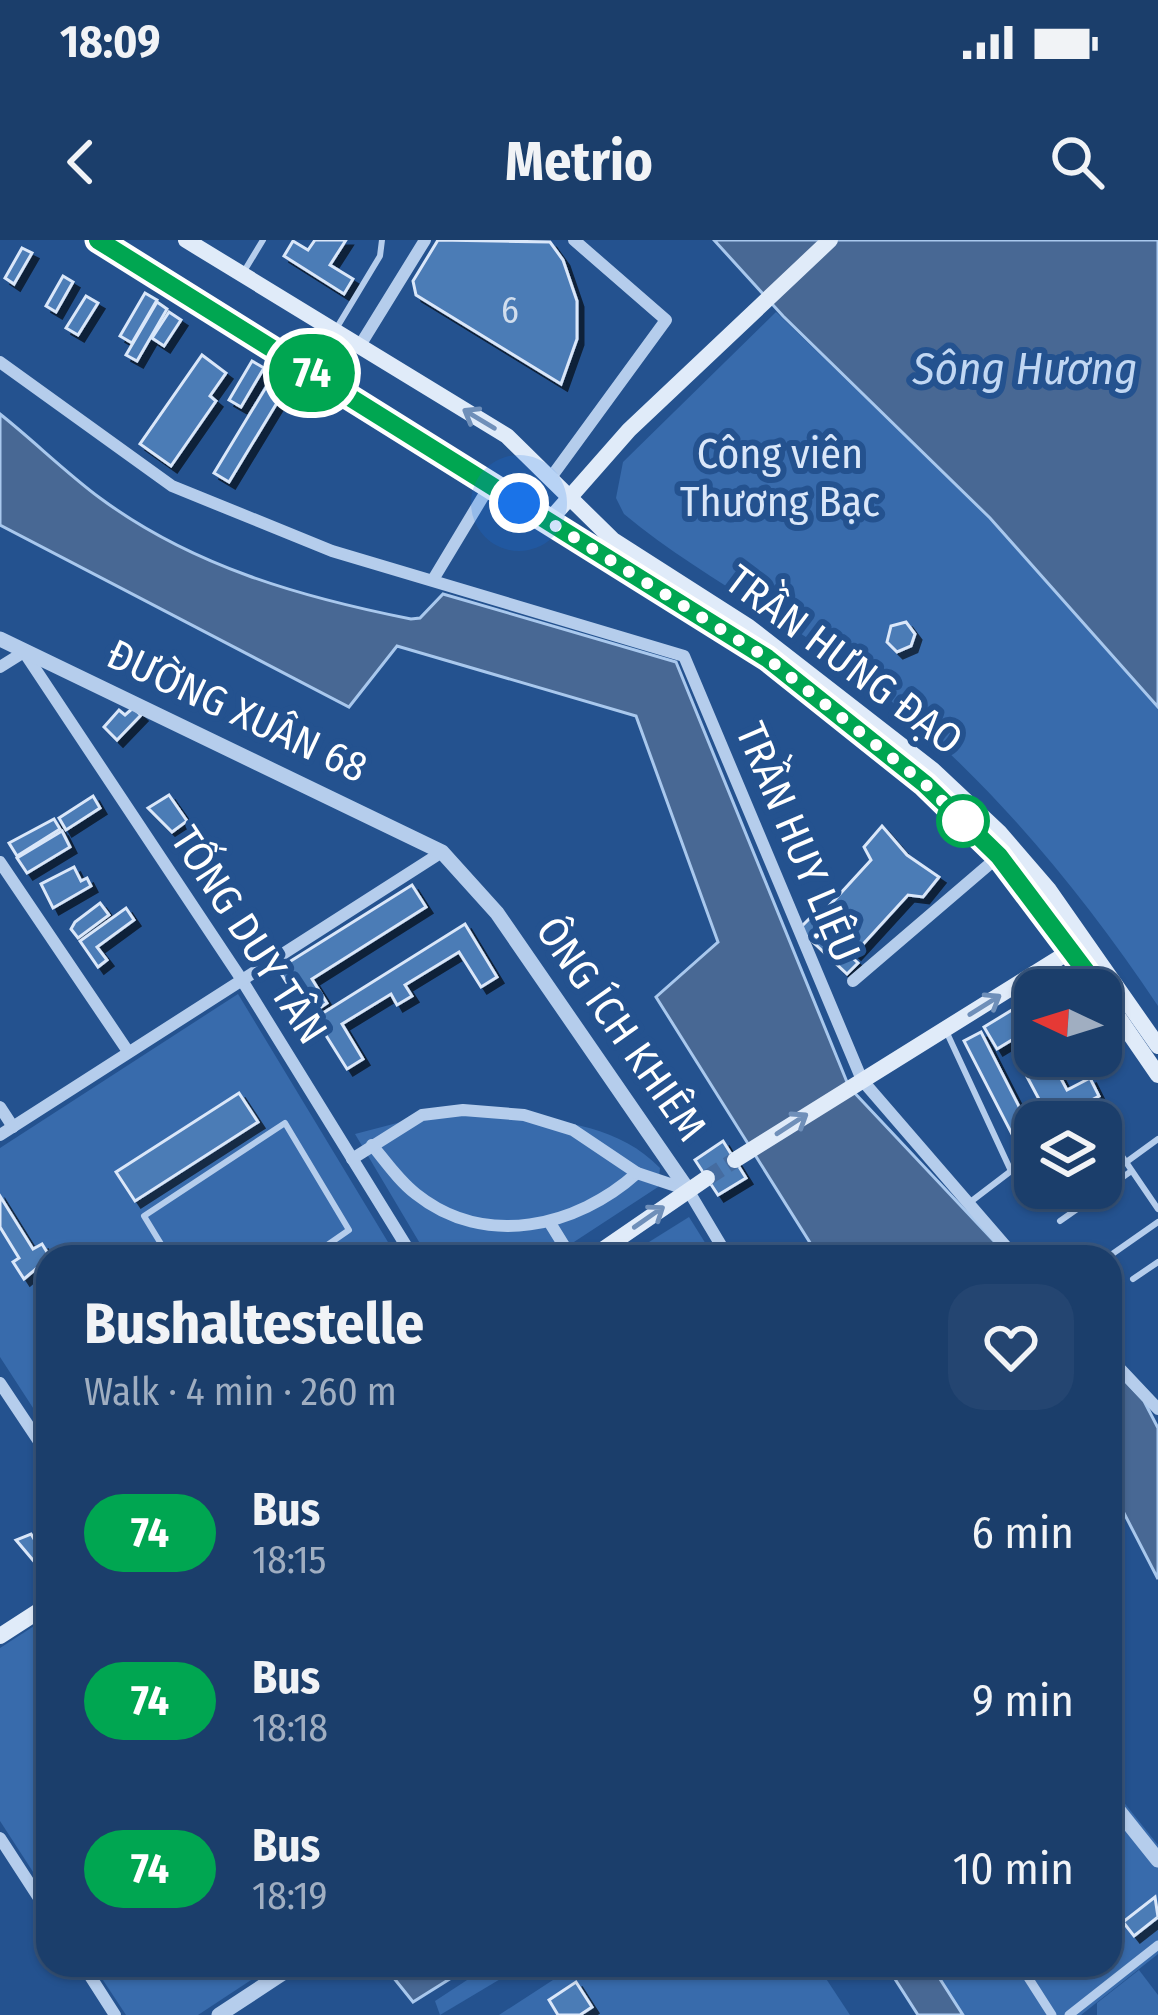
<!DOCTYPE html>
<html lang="en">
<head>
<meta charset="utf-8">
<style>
  :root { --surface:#1b3e6b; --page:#244571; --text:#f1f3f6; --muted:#a0aec1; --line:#39577e }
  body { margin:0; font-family:"Fira Sans Condensed",sans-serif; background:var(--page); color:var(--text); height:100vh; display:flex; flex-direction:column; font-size:45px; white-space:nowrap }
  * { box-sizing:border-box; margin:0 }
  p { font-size:39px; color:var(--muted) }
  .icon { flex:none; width:66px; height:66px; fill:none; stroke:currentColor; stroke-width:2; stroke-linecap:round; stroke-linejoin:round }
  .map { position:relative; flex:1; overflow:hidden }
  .side { position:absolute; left:36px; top:1005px; width:1086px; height:732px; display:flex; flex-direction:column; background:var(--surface); border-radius:36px; box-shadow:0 3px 9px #0004,0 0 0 3px var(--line) }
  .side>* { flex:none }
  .badge { padding:0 24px; border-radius:39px; font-size:42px; line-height:78px }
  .needle { width:78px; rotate:274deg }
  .buttons { position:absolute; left:1014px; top:729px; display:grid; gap:24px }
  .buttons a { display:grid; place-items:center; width:108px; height:108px; border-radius:24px; background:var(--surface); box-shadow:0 3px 9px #0004,0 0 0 3px var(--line); font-size:60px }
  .you { position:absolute; width:60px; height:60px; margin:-30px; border:9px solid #fff; border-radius:50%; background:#1a73e8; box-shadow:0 0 0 18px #1a73e833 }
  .map>.badge { position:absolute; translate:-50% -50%; box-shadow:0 0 0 6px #fff }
  .round { display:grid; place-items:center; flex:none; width:126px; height:126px; border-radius:36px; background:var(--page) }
  .head { display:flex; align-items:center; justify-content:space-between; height:204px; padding:0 48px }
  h1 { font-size:57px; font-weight:700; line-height:90px }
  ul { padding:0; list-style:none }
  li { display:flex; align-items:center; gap:36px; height:168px; padding:0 48px }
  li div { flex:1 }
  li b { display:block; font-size:45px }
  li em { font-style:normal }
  li .badge { min-width:132px; font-weight:700; text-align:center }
  .status { display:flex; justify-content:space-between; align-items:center; height:84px; padding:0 60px; background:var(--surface); direction:ltr }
  .status svg { height:33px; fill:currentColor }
  header { display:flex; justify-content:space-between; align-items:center; height:156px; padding:0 48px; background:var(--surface); font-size:54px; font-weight:700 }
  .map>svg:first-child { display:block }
  .green { fill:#386bac }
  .water { fill:#486894; stroke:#a9c8ed; stroke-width:3 }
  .building { fill:#4c7bb6; stroke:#dae7f9; stroke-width:3; filter:url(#shadow) }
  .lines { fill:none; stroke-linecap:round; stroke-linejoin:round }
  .secondary-tunnel { stroke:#456ca0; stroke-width:16; stroke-dasharray:16 8; stroke-linecap:butt }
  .service { stroke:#b5cdec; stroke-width:6 }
  .pedestrian { stroke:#b5cdec; stroke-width:9 }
  .minor { stroke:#b5cdec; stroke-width:12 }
  .tertiary { stroke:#b5cdec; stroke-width:15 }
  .secondary { stroke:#e0ebf9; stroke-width:16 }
  .oneway { stroke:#6f8fb9 }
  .line-casing { stroke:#fff; stroke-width:27 }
  .line { stroke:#00a651; stroke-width:18 }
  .walk { stroke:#fff; stroke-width:12; stroke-dasharray:0 21.6 }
  .stop-dot { fill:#fff; stroke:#00a651; stroke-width:6 }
  .labels { text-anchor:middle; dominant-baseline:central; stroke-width:12; stroke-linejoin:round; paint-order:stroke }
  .number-label { font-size:36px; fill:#d2deed }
  .park-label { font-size:42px; fill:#dae7f9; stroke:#24528f }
  .street-label { font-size:42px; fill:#fff; stroke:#24528f }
  .water-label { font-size:45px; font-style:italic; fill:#c1d7f3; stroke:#24528f }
</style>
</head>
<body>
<div class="status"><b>18:09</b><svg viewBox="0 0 49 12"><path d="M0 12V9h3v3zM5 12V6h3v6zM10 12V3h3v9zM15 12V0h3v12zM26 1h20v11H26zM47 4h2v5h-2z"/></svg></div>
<header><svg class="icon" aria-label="back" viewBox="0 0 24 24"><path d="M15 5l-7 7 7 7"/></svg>Metrio<svg class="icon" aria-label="search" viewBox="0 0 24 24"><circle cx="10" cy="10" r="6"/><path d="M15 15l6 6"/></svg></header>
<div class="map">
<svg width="1158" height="1775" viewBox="0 0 1158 1775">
  <defs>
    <filter id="shadow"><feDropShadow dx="6" dy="6" stdDeviation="0" flood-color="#0009"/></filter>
  </defs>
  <rect width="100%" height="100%" fill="#24528f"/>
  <g class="green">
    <path d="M776 72 989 278 1158 467V766C1077 645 987 538 873 446 795 382 701 338 624 274L616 258 623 222Z"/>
    <path d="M238 754 397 1017H48V1191L0 1117V908Z"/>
    <path d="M447 870C520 880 606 872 660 928L658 947 551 1017H428L355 894Z"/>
    <path d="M689 977 714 1017H625Z"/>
    <path d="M48 1377V1655L0 1581V1408Z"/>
    <path d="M1110 1545 1158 1605V1714L1081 1775H963L931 1725H1110Z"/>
    <path d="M93 1725H274L198 1775H126Z"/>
    <path d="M490 1725H524L440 1775 435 1761Z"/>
    <path d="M576 1725H817L850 1775H499Z"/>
    <path d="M1139 1730 1158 1755V1775H1097V1763Z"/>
  </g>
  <g class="water">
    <path d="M714 0H1158V467L990 278 783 76Z"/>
    <path d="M0 174C34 201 65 232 100 258 192 326 300 357 411 379L420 378 443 354 676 422 849 847 1009 1017H819L656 757 718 702 636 476 397 406 349 467 0 285Z"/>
    <path d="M1110 1125 1144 1161 1158 1188V1339L1110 1246Z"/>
    <path d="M404 1725H472L413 1762 393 1737Z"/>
    <path d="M886 1725H931L963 1775H918Z"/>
  </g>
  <g class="building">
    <path d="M315 0H346L330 25 353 39 344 54 284 16 293 1 308 10Z"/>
    <path d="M438 0 550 2 563 20 577 61V99L561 144 416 55 413 41Z"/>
    <path d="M22 8 32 13 14 44 5 38Z"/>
    <path d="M63 36 73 42 56 72 46 66Z"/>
    <path d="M145 53 157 60 132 103 120 96Z"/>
    <path d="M86 56 98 63 78 95 66 88Z"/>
    <path d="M157 62 167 69 137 121 126 115Z"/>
    <path d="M169 72 181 80 164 106 152 98Z"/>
    <path d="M202 115 226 133 210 156 216 161 171 226 140 204Z"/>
    <path d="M252 121 264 128 241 167 229 160Z"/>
    <path d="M274 134 289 143 229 242 214 233Z"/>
    <path d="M906 382 915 394 911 406 897 412 887 402 891 386Z"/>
    <path d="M133 468 141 475 117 500 104 487 119 470 125 475Z"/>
    <path d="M169 555 187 581 172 592 148 568Z"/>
    <path d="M93 556 100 568 66 590 59 578Z"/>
    <path d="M54 579 60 589 17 616 9 603Z"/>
    <path d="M882 586 907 615 939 637 923 657 908 655 855 713 818 678 871 620 864 607Z"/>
    <path d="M62 591 70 607 27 633 17 618Z"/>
    <path d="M74 627 81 641 87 638 91 646 53 668 41 644Z"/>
    <path d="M412 645 426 667 312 739 327 763 308 776 278 729Z"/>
    <path d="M100 663 109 675 78 698 71 689 75 682Z"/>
    <path d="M126 668 134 680 97 707 107 720 98 727 80 701Z"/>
    <path d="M810 678 858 723 847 734 799 689Z"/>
    <path d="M465 684 497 737 481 747 459 712 405 745 412 756 397 765 391 754 342 784 363 819 347 829 315 778Z"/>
    <path d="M1035 756V786L997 809 984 787Z"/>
    <path d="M981 792 1031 890 1014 898 964 801Z"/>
    <path d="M1035 808V816H1049L1067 850 1090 838 1099 856 1051 882 1035 884 1028 870 1041 863 1017 818Z"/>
    <path d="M239 853 258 882 135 961 116 932Z"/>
    <path d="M723 901 746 938 718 955 695 920Z"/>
    <path d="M0 956 33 1009 42 1004 50 1017 24 1039 13 1022 19 1018 0 987Z"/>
    <path d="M31 1294 48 1322V1338L16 1300Z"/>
    <path d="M1155 1657 1158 1677 1134 1696 1123 1682Z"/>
    <path d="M576 1742 592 1767 580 1775H558L549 1760Z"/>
  </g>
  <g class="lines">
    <path class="secondary-tunnel" d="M707 938 735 920"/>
    <g class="service">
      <path d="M243 33 263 0"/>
      <path d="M336 89 380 16 382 0"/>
      <path d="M947 793 1011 931 1046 962"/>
      <path d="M1101 911 1113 903 1158 969"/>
      <path d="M1125 923 1158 899"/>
      <path d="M969 963 1011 931"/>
      <path d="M1060 981 1130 932"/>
      <path d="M169 1017 144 976 285 883 349 990 310 1017"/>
      <path d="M1108 1017 1158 982"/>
      <path d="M1133 1039 1158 1022"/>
    </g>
    <g class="pedestrian">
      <path d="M1020 1725 1052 1775"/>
      <path d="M1069 1775 1158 1705"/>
    </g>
    <g class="minor">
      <path d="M359 107 425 0"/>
      <path d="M0 122 172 246 332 311 684 416 862 840 1015 1017"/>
      <path d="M552 236 666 80 574 0"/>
      <path d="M434 338 490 245"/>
      <path d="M0 427 24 412 240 737 413 1017"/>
      <path d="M0 622 127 810"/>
      <path d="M853 741 999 616"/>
      <path d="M0 867 13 887"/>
      <path d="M0 895 442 612"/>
      <path d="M372 905C386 922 399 941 416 954 485 1009 577 987 637 933"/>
      <path d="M352 919 422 875 463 870 524 875 573 890 637 933 688 950 728 1017"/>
      <path d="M550 983 571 1017"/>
      <path d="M1110 1118 1158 1169"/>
      <path d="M0 1143 48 1215"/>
      <path d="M0 1598 48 1672"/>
      <path d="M83 1725 115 1775"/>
    </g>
    <g class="tertiary">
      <path d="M0 399 442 612 497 673 688 950"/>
      <path d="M1110 1560 1158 1620"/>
      <path d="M219 1775 295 1725"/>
    </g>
    <g class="secondary">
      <path d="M98 0 767 419 925 544 999 616 1099 750"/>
      <path d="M186 0 507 196 613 300 749 387 933 530 999 592 1049 650 1158 806"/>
      <path d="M548 282 629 190 830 0"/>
      <path d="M1101 752 1158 835"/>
      <path d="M735 920 1080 705"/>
      <path d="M592 1017 707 938"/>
      <path d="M0 1396 48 1365"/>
    </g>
  </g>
  <defs><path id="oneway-shaft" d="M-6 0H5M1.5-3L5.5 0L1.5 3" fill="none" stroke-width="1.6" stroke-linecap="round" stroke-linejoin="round" transform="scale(3)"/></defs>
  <g class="oneway">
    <use href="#oneway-shaft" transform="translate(479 179) rotate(-149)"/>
    <use href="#oneway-shaft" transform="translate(985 765) rotate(-32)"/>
    <use href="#oneway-shaft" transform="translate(792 884) rotate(-33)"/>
    <use href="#oneway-shaft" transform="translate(649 977) rotate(-35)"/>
  </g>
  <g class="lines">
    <g class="line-casing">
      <path id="line" d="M98 0 767 418 925 544 999 616 1100 750"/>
    </g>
    <use href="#line" class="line"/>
    <path class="walk" d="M519 263 767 418 925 544 974 592 963 581"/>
  </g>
  <circle class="stop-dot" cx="963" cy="581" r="24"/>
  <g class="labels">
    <g class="number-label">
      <text x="510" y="71">6</text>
    </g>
    <g class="park-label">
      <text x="780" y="214">Công viên<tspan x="780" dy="48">Thương Bạc</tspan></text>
    </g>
    <g class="street-label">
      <text transform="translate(844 420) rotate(37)">TRẦN HƯNG ĐẠO</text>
      <text transform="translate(237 471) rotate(25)">ĐƯỜNG XUÂN 68</text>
      <text transform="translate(798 602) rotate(67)">TRẦN HUY LIỆU</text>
      <text transform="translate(249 695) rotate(57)">TỐNG DUY TÂN</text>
      <text transform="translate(621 789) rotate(55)">ÔNG ÍCH KHIÊM</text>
    </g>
    <g class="water-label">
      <text x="1025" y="129">Sông Hương</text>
    </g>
  </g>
</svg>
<div class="buttons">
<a><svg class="needle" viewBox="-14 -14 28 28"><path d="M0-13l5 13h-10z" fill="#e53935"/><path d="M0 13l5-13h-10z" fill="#a0aec1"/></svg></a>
<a><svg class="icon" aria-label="layers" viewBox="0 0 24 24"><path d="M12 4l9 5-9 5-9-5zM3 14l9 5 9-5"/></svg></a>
</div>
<div class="you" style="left:519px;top:263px"></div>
<b class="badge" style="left:312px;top:133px;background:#00a651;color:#fff">74</b>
<section class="side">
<div class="head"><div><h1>Bushaltestelle</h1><p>Walk · 4 min · 260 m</p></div><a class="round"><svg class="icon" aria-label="heart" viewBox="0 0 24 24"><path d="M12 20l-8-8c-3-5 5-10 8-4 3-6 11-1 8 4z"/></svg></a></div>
<ul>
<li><span class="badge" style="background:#00a651;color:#fff">74</span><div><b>Bus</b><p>18:15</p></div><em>6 min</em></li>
<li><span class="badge" style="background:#00a651;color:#fff">74</span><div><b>Bus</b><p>18:18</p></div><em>9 min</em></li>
<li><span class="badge" style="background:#00a651;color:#fff">74</span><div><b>Bus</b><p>18:19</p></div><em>10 min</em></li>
</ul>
</section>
</div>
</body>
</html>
